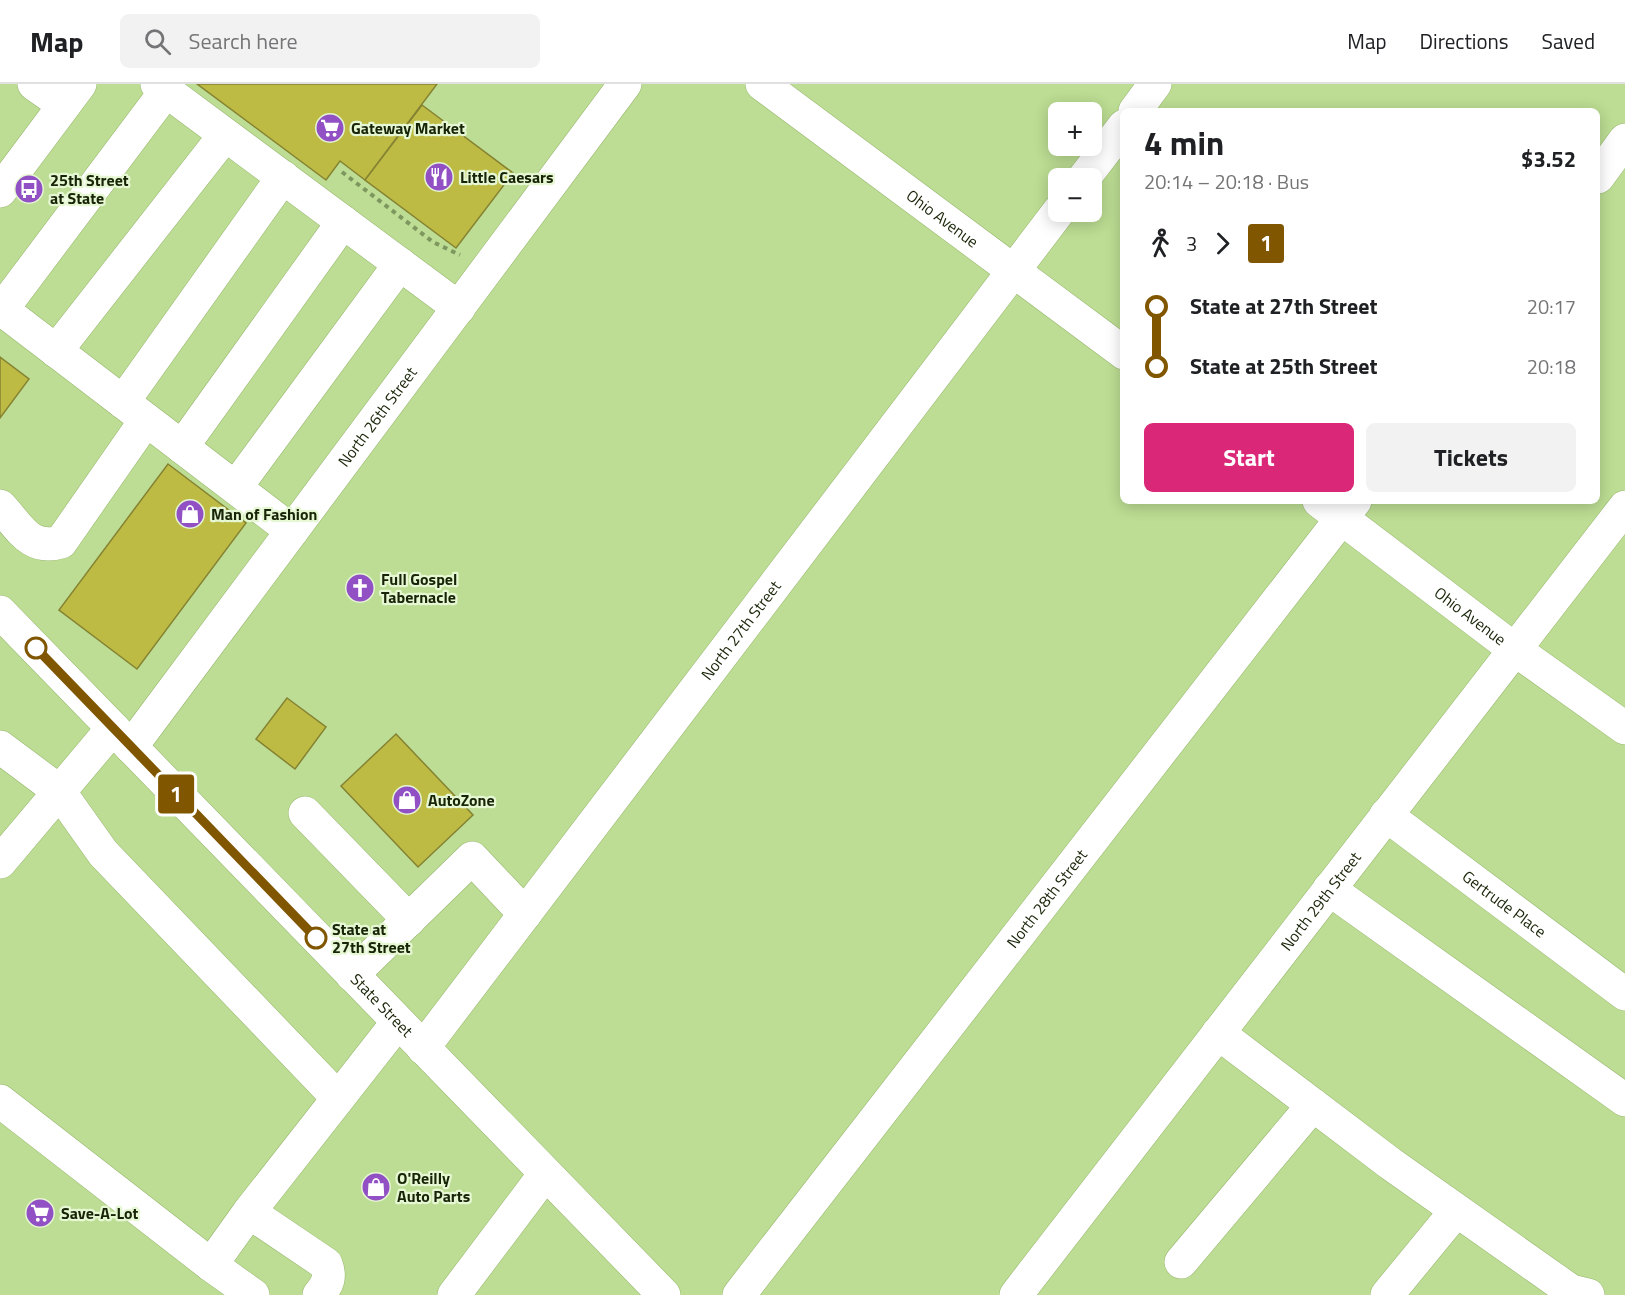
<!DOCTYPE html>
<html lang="en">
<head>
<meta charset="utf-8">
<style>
  :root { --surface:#fff; --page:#f2f2f2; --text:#202124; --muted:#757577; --line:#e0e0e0; --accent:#db2777 }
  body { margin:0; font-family:"Titillium Web",sans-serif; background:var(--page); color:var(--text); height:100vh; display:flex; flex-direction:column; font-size:22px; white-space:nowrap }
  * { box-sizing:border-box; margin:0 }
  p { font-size:20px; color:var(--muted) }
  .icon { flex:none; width:33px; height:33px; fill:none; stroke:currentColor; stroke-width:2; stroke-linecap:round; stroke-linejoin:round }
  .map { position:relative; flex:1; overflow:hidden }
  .details { position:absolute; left:1120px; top:24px; width:480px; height:396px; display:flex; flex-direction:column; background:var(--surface); border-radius:9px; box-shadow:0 3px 15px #0003 }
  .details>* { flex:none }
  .badge { padding:0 12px; border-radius:4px; font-size:21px; line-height:39px }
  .controls { position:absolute; left:1048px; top:18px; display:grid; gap:12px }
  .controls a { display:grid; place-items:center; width:54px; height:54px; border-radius:9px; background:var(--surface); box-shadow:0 3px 15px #0003; font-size:30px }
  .map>.badge { position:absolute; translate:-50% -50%; box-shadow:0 0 0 3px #fff }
  .legs { display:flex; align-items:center; gap:9px; height:66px; padding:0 24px; font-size:20px }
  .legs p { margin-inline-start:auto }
  .headline { display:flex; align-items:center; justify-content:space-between; height:102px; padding:0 24px }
  h1 { font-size:33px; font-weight:700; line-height:45px }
  .action { display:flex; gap:12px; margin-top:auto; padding:12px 24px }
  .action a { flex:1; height:69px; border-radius:9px; background:var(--accent); color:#fff; font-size:24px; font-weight:700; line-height:69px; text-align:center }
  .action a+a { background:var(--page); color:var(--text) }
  ul { padding:0 24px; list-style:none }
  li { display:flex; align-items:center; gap:21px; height:60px; font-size:22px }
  li i { display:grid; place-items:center; width:9px; height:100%; margin:0 8px; background:currentColor }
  li i::after { content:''; width:15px; height:15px; margin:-8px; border:4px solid; border-radius:50%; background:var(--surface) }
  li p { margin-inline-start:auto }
  li:first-child i { background:linear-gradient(#0000 50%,currentColor 0) }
  li:last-child i { background:linear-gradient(currentColor 50%,#0000 0) }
  header { display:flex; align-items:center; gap:36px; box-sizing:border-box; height:84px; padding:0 30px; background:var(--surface); border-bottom:2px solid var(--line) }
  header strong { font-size:28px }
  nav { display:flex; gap:33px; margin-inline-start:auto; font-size:21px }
  .search { width:420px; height:54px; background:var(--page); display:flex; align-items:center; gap:15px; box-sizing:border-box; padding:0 21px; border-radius:9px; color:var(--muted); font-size:22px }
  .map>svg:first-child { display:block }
  .building { fill:#bebb45; stroke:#858332; stroke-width:1.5 }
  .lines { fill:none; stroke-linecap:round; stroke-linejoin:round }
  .minor-casing { stroke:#97b66e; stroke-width:34 }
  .major-casing { stroke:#97b66e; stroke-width:34 }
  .path { stroke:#7e975e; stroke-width:4; stroke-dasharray:4.5 4.5; stroke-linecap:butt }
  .minor { stroke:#fff; stroke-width:33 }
  .major { stroke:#fff; stroke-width:33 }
  .line-1-casing { stroke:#fff; stroke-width:14 }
  .line-1 { stroke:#815601; stroke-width:9 }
  .stop-1-dot { fill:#fff; stroke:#815601; stroke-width:3 }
  .labels { text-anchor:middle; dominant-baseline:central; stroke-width:4.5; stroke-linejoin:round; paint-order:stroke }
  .poi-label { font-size:16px; font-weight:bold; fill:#182407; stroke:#e6f7d3; text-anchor:start }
  .street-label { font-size:16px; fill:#182407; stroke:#e6f7d3 }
  .stop-label { font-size:16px; font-weight:bold; fill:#182407; stroke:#e6f7d3; text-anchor:start }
</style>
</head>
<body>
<header>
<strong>Map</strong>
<div class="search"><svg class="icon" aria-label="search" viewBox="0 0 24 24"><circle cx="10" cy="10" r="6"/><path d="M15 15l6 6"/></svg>Search here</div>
<nav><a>Map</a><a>Directions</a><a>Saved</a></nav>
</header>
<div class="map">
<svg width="1625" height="1211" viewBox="0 0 1625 1211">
  <rect width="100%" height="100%" fill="#bcdd93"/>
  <g class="building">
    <path d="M197 0H437L365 96 340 77 326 96Z"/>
    <path d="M422 21 513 89 456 164 365 96Z"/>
    <path d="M0 273 29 295 0 334Z"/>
    <path d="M168 380 246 439 137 585 59 526Z"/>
    <path d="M287 614 326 643 295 685 256 655Z"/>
    <path d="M396 650 473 731 418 783 341 702Z"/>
  </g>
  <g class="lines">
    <g class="minor-casing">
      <g id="minor">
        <path d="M34 0 64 21"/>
        <path d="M157 0 459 224"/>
        <path id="s1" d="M762 0 1124 269"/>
        <path d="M1135 27 1155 0"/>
        <path d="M1598 93 1625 56"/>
        <path d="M1084 94 1124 42"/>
        <path d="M0 224 292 447"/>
        <path d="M0 228 166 7"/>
        <path d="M56 267 225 51"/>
        <path d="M123 318 283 93"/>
        <path d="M182 363 343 138"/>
        <path d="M236 403 400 180"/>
        <path id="s2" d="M1319 417 1514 565 1625 644"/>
        <path d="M0 422C20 443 29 467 61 458L146 336"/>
        <path d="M0 663 59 707 103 769 338 1014"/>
        <path id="s3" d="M131 663 625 0"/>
        <path d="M305 729 409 836"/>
        <path id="s4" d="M1386 731 1625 910"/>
        <path d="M0 778 113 644"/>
        <path d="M1329 805 1625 1016"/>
        <path d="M352 891 472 774 525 830"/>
        <path d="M1218 949 1391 1080 1571 1207 1588 1211"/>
        <path id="s5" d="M423 964 1059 127"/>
        <path d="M0 1017 211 1181"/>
        <path d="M249 1128 326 1180C331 1193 328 1200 319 1211"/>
        <path d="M1181 1178 1313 1021"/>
        <path d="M253 1211 211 1181 249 1128 398 938"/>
        <path d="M454 1211 545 1090"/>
        <path id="s6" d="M739 1211 1355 417"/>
        <path id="s7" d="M1016 1211 1625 423"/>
        <path d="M1387 1211 1456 1127"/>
      </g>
    </g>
    <g class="major-casing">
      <g id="major">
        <path d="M0 107 80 0"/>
        <path id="s8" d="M0 528 664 1211"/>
      </g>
    </g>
    <path class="path" d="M342 88 433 158 460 171"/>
    <use href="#minor" class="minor"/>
    <use href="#major" class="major"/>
  </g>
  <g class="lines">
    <g class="line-1-casing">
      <path id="line-1" d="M36 564 316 854"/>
    </g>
    <use href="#line-1" class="line-1"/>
  </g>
  <defs>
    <g id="supermarket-disc" transform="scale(1.5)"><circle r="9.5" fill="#9250c5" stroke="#e6f7d3"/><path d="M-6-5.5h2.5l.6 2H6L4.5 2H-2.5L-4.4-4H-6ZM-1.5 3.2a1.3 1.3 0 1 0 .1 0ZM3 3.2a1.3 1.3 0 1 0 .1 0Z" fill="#fff"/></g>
    <g id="restaurant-disc" transform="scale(1.5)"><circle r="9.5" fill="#9250c5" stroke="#e6f7d3"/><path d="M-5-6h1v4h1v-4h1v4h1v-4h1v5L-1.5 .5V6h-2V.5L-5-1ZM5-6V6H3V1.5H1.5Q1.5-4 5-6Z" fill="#fff"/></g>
    <g id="bus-disc" transform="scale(1.5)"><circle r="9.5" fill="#9250c5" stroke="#e6f7d3"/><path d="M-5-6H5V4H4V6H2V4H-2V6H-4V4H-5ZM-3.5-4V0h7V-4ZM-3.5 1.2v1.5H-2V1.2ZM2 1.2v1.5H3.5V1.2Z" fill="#fff"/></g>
    <g id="shop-disc" transform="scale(1.5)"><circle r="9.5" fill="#9250c5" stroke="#e6f7d3"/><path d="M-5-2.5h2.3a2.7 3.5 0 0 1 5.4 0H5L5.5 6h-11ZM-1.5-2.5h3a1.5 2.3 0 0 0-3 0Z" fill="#fff"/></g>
    <g id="church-disc" transform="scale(1.5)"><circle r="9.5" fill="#9250c5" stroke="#e6f7d3"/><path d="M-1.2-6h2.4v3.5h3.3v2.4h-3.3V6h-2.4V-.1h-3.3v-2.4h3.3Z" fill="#fff"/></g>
  </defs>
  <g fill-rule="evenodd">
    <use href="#supermarket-disc" x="330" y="44"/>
    <use href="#restaurant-disc" x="439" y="93"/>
    <use href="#bus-disc" x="29" y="105"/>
    <use href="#shop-disc" x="190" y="430"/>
    <use href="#church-disc" x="360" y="504"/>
    <use href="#shop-disc" x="407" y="716"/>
    <use href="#shop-disc" x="376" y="1103"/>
    <use href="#supermarket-disc" x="40" y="1129"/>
  </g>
  <g class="stop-1-dot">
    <circle cx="36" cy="564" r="10"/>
    <circle cx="316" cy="854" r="10"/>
  </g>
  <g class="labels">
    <g class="poi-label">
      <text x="351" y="44">Gateway Market</text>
      <text x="460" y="93">Little Caesars</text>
      <text x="50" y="96">25th Street<tspan x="50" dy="18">at State</tspan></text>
      <text x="211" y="430">Man of Fashion</text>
      <text x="381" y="495">Full Gospel<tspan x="381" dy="18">Tabernacle</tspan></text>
      <text x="428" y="716">AutoZone</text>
      <text x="397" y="1094">O'Reilly<tspan x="397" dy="18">Auto Parts</tspan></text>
      <text x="61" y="1129">Save-A-Lot</text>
    </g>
    <g class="street-label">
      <text stroke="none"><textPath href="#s1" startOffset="225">Ohio Avenue</textPath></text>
      <text stroke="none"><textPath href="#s3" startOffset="412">North 26th Street</textPath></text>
      <text stroke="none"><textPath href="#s2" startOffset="190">Ohio Avenue</textPath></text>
      <text stroke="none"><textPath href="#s5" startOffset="525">North 27th Street</textPath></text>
      <text stroke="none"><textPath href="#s6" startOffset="502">North 28th Street</textPath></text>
      <text stroke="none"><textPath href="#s7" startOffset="498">North 29th Street</textPath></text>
      <text stroke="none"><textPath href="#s4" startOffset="148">Gertrude Place</textPath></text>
      <text stroke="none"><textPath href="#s8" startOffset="548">State Street</textPath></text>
    </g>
    <g class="stop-label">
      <text x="332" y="845">State at<tspan x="332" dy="18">27th Street</tspan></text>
    </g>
  </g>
</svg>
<div class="controls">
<a>+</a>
<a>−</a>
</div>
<b class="badge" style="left:176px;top:710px;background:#815601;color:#fff">1</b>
<section class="details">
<div class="headline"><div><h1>4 min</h1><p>20:14 – 20:18 · Bus</p></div><b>$3.52</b></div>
<div class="legs"><svg class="icon" aria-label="walk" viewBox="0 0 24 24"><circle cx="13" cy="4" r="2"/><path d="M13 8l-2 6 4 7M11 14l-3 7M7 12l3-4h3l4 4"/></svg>3<svg class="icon" aria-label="forward" viewBox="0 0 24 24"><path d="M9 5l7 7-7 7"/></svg><b class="badge" style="background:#815601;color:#fff">1</b></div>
<ul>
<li><i style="color:#815601"></i><b>State at 27th Street</b><p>20:17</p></li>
<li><i style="color:#815601"></i><b>State at 25th Street</b><p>20:18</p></li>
</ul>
<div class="action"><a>Start</a><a>Tickets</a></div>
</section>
</div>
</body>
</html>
